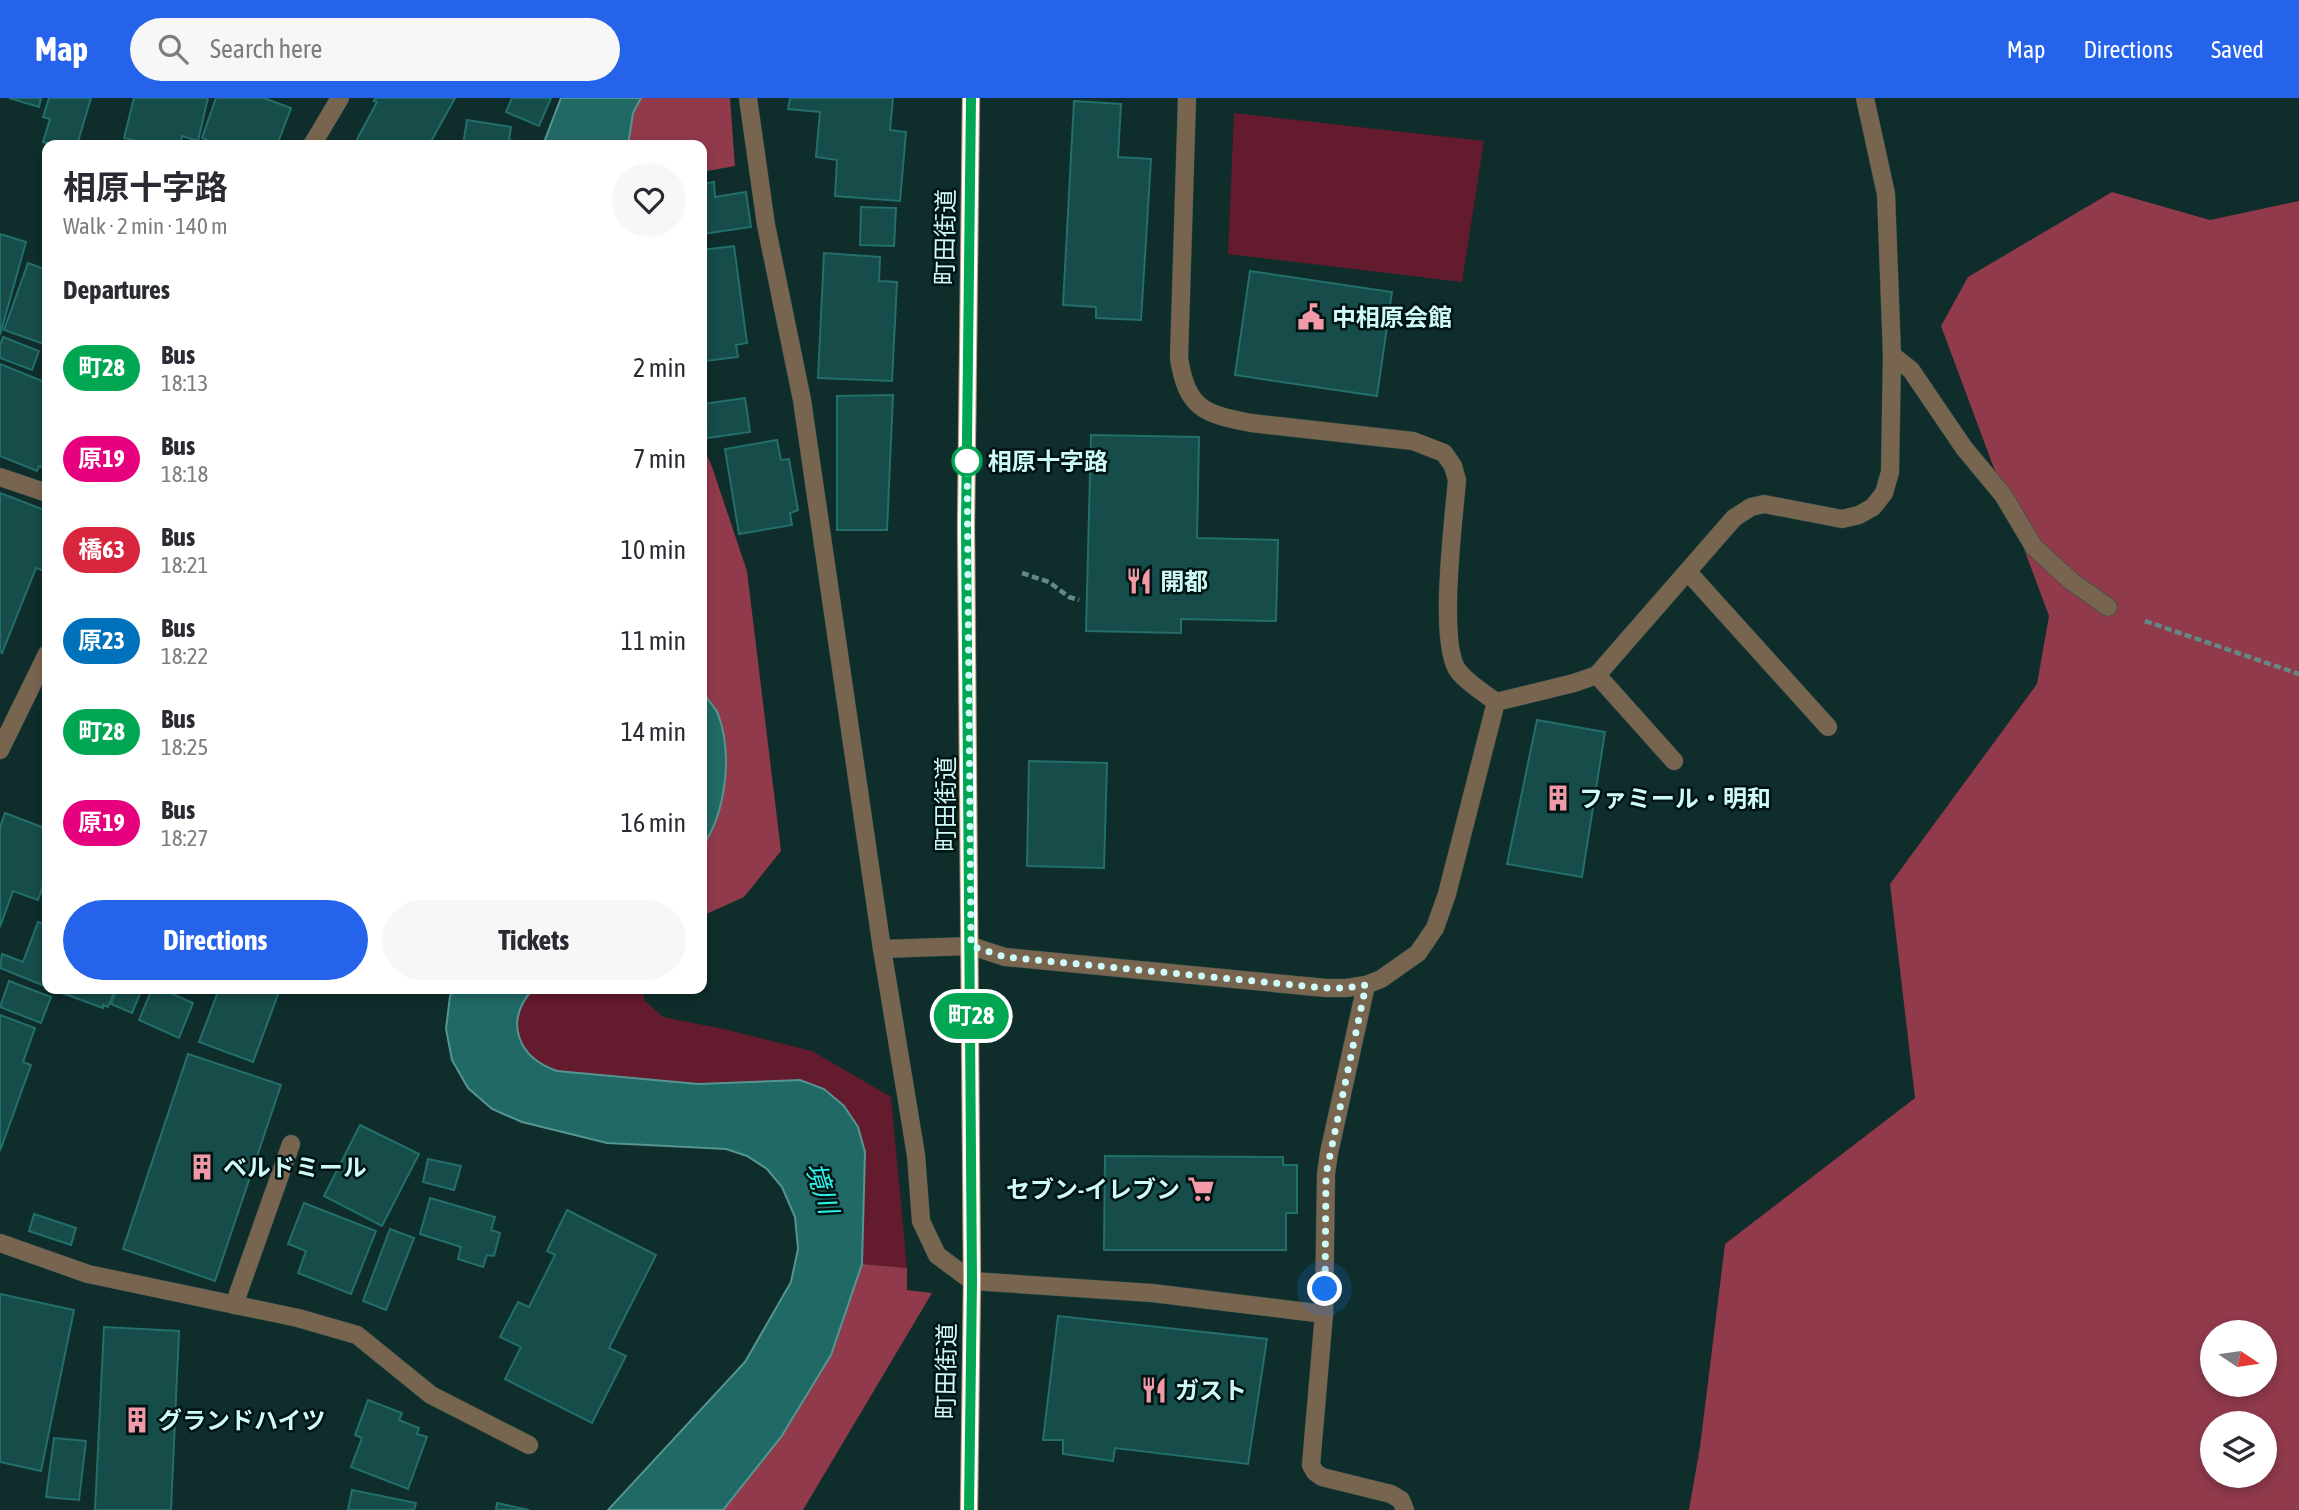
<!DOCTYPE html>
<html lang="en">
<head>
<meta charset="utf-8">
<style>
  :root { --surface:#fff; --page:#f7f7f7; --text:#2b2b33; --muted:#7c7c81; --accent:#2563eb }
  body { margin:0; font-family:"Asap Condensed","Noto Sans JP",sans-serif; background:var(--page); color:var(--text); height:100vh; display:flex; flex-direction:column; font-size:26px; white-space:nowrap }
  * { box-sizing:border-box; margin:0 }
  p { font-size:23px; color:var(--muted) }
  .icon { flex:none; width:38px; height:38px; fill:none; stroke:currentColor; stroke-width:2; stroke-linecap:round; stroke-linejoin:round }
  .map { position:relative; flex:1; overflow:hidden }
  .details { position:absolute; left:42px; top:42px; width:665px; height:854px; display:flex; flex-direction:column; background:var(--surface); border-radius:14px; box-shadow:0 4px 10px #0003 }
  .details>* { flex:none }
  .badge { padding:0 14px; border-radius:23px; font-size:24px; line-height:46px }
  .needle { width:46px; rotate:103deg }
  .tools { position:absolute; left:2200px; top:1222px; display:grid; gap:14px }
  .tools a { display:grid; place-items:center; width:77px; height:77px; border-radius:50%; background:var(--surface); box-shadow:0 4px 10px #0003; font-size:35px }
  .you { position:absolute; width:35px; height:35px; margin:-18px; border:5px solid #fff; border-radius:50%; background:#1a73e8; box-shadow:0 0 0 10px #1a73e833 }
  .map>.badge { position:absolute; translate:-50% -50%; box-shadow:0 0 0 4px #fff }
  h2 { padding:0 21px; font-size:26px; line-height:63px }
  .round { display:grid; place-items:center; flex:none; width:74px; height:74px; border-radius:37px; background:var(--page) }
  .overview { display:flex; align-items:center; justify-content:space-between; height:119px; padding:0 21px }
  h1 { font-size:33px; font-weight:700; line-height:52px }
  .button { display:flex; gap:14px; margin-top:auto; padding:14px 21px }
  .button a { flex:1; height:80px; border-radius:42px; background:var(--accent); color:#fff; font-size:28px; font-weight:700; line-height:80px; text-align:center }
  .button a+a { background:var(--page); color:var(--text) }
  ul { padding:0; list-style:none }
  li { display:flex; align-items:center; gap:21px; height:91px; padding:0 21px }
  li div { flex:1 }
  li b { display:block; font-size:26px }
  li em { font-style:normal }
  li .badge { min-width:77px; font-weight:700; text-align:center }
  header { display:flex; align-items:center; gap:42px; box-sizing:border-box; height:98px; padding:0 35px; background:var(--accent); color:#fff }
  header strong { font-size:33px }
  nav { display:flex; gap:38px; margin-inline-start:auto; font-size:24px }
  .search { width:490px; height:63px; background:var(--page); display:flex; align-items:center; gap:18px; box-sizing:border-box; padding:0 24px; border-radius:38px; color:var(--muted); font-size:26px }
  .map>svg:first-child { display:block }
  .green { fill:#641b2d }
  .forest { fill:#903a4c; fill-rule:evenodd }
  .water { fill:#216965; stroke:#559591; stroke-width:2 }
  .building { fill:#164c49; stroke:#226f6b; stroke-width:2 }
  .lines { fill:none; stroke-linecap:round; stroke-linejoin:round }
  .minor-casing { stroke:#294a48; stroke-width:19 }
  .major-casing { stroke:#294a48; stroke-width:19 }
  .path { stroke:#638986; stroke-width:4.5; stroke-dasharray:7 3.5; stroke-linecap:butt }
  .minor { stroke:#78654f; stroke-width:18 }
  .major { stroke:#caa173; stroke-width:18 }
  .line-casing { stroke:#fff; stroke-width:16 }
  .line { stroke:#00a651; stroke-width:10 }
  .walk { stroke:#cefbf7; stroke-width:7; stroke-dasharray:0 12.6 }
  .stop-dot { fill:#fff; stroke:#00a651; stroke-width:3.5 }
  .labels { text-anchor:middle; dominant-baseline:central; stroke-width:5; stroke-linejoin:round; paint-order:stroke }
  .street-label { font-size:24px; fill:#cefbf7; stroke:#011413 }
  .poi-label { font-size:24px; font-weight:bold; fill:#cefbf7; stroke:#011413; text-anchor:start }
  .stop-label { font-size:24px; font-weight:bold; fill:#cefbf7; stroke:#011413; text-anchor:start }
  .water-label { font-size:26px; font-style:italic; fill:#2af7ed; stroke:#011413 }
</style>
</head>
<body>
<header>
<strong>Map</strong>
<div class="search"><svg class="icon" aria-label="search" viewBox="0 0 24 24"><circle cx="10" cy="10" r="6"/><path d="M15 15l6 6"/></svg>Search here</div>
<nav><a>Map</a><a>Directions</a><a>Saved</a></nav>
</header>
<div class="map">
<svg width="2299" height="1412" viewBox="0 0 2299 1412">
  <rect width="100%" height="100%" fill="#0e2d2b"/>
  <g class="green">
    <path d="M1234 15 1484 43 1462 184 1228 156Z"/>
    <path d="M533 891H643L644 902 663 919 724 931 812 953 891 999 907 1170 862 1166 865 1054 800 982 698 986 556 973C516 959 505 924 533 891Z"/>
  </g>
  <g class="forest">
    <path d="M641 0H730L735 68 702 74V47H628L633 15Z"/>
    <path d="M2112 94 2210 122 2299 103V1412H1689L1700 1349 1725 1146 1915 1000 1890 786 2037 586 2049 518 1941 228 1968 179ZM2212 1234H2264V1286H2212ZM2212 1325H2264V1377H2212Z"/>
    <path d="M702 347 711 366 747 473 781 753 744 799 702 818V749L704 746 718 615 702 594Z"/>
    <path d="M862 1166 907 1170V1192L932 1195 803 1412H723L781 1339 831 1257Z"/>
  </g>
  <g class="water">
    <path d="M561 0H641L633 15 628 47H543Z"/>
    <path d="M702 594C707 601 715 609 718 616 733 656 726 715 702 749Z"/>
    <path d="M454 891H533C504 923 517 959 557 973L698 986 800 982 824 991 844 1008 858 1029 865 1054 862 1166 831 1257 781 1339 723 1412H608L745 1264 791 1184 798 1151 795 1119 782 1089 767 1071 747 1058 726 1051 607 1045 522 1024 492 1011 468 990 452 962 446 931 450 898Z"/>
  </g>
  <g class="building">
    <path d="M9 0H41L39 9Z"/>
    <path d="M49 0H91L77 47H52L43 44 50 21 43 19Z"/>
    <path d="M134 0H208L198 43 182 38 180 47H156L124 40Z"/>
    <path d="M216 0H264L291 10 277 47H219L202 40Z"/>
    <path d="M375 0H455L429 47H354L377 4 374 3Z"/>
    <path d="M512 0H551L539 28 506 14Z"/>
    <path d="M790 0H893L890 32 906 34 900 103 835 98 837 62 816 59 820 14 788 11Z"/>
    <path d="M1074 3 1121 6 1118 59 1151 61 1141 222 1096 220V209L1063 207Z"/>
    <path d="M467 22 511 29 509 42 537 47H463Z"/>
    <path d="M714 84 715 99 746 94 751 129 702 136V86Z"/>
    <path d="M861 109 896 110 894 148 860 147Z"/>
    <path d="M0 136 26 144 0 237Z"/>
    <path d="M734 148 747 245 736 247 738 259 706 263 705 252H702V152Z"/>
    <path d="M824 155 880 159 879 183 897 184 892 283 818 280Z"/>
    <path d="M28 165 47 172V247L4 232Z"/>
    <path d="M1250 173 1392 194 1377 298 1235 277Z"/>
    <path d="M3 239 39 253 32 272 0 260V248Z"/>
    <path d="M0 266 47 285V371L39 368 37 373 0 358Z"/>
    <path d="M893 297 887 432H837V298Z"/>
    <path d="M745 300 750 334 707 340 703 306Z"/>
    <path d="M1091 337 1199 339 1197 440 1278 442 1276 523 1181 521V535L1086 533Z"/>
    <path d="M777 342 781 362 789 361 798 412 790 415 792 427 739 436 725 351Z"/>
    <path d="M0 395 47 413V465L44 473 36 470 2 555 0 554Z"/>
    <path d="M1537 622 1605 634 1582 779 1507 766Z"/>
    <path d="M1029 663 1107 665 1104 770 1027 768Z"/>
    <path d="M5 715 47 731V776L38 802 13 793 0 829V729Z"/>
    <path d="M38 824 47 827V889L0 870 2 856 23 864Z"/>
    <path d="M9 883 51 899 41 925 0 909Z"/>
    <path d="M51 891H111L115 892 108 909 103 907V910Z"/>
    <path d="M117 891H142L132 915 111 906Z"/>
    <path d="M152 891H161L193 905 179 940 139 922Z"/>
    <path d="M219 891H280L253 964 199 944Z"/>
    <path d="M0 917 35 930 23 964 31 967 0 1053Z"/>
    <path d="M188 956 281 987 215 1183 123 1151Z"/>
    <path d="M360 1027 419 1056 382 1128 324 1098Z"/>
    <path d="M1105 1058 1283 1059V1067H1297V1115H1286V1152H1104Z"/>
    <path d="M428 1061 461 1068 454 1092 423 1084Z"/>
    <path d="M430 1100 495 1119 491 1132 500 1135 494 1158 487 1157 483 1169 458 1161 461 1149 420 1136Z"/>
    <path d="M304 1105 376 1133 351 1196 298 1175 306 1153 288 1146Z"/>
    <path d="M567 1112 656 1157 609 1250 626 1258 592 1325 505 1281 521 1249 500 1239 518 1204 529 1209 555 1157 547 1153Z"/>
    <path d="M34 1116 76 1130 71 1147 29 1133Z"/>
    <path d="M390 1131 414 1140 386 1212 363 1203Z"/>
    <path d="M0 1196 74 1212 41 1373 0 1364Z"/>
    <path d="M1058 1218 1267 1241 1248 1366 1115 1350 1113 1363 1063 1356V1342H1043Z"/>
    <path d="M104 1229 179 1233 171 1412H95Z"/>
    <path d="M368 1302 402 1315 399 1322 419 1330 417 1336 427 1339 408 1391 351 1369 362 1340 355 1337Z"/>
    <path d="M54 1340 86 1343 79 1402 46 1399Z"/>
    <path d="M352 1392 416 1405 414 1412H348Z"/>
    <path d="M497 1405 529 1412H496Z"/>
  </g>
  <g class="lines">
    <g class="minor-casing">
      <g id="minor">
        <path d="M748 0 766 127 802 302 882 851 916 1057 921 1123 937 1157 972 1183 1152 1195 1324 1216"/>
        <path d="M1187 0 1179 260C1187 311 1204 316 1251 325L1413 343 1444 355 1453 368 1457 382C1454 420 1437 548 1459 574 1469 586 1484 595 1496 604L1574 585 1597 577 1734 420 1751 409 1764 406 1842 421 1859 417 1873 409 1884 395 1890 374 1892 257"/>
        <path d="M1865 0 1886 96 1892 257 1911 272 1964 350 2003 397 2034 449 2071 483 2108 509"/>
        <path d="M312 47 340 0"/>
        <path d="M0 379 47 395"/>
        <path d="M1688 474 1828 629"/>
        <path d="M1597 577 1674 663"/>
        <path d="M0 652 47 556"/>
        <path d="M882 851 971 848 1005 859 1326 890H1346L1366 887 1381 881 1418 855 1435 830 1447 796 1496 604"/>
        <path d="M1366 887 1329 1055 1326 1076 1324 1216 1311 1367 1315 1374 1322 1379 1391 1396 1401 1402 1405 1412"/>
        <path d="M0 1145 88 1176 298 1220 357 1237 431 1297 529 1347"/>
        <path d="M234 1207 291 1046"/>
      </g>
    </g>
    <g class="major-casing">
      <path id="major" d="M969 1412 972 1183 966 428 971 0"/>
    </g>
    <g class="path">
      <path d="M1022 475 1049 484 1069 499 1079 502"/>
      <path d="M2145 523 2299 576"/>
    </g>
    <use href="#minor" class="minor"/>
    <use href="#major" class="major"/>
  </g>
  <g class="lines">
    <g class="line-casing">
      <path id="line" d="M969 1412 972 1183 966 428 971 0"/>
    </g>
    <use href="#line" class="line"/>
    <path class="walk" d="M967 363 971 848 1005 859 1326 890H1346L1366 887 1326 1076 1325 1191"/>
  </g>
  <defs>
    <g id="civic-bare" transform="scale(2.1)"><path d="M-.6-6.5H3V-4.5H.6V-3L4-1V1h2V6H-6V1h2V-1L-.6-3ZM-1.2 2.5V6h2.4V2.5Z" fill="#f39aa8" stroke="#011413" stroke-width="2.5" paint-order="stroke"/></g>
    <g id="restaurant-bare" transform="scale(2.1)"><path d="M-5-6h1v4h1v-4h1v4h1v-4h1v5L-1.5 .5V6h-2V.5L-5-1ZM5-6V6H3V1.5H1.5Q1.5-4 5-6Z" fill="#f39aa8" stroke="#011413" stroke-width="2.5" paint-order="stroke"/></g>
    <g id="building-bare" transform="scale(2.1)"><path d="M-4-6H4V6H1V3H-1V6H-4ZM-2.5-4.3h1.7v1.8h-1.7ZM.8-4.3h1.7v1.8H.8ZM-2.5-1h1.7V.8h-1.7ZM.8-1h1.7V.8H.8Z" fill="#f39aa8" stroke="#011413" stroke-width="2.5" paint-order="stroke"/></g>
    <g id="supermarket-bare" transform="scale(2.1)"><path d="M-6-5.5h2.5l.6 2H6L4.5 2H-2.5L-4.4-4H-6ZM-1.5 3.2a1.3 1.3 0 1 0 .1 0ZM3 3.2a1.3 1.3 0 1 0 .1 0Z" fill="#f39aa8" stroke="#011413" stroke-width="2.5" paint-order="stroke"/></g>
  </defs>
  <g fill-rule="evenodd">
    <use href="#civic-bare" x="1311" y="219"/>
    <use href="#restaurant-bare" x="1139" y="483"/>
    <use href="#building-bare" x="1558" y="700"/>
    <use href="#building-bare" x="202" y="1069"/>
    <use href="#supermarket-bare" x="1201" y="1091"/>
    <use href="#restaurant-bare" x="1154" y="1292"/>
    <use href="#building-bare" x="137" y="1322"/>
  </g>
  <circle class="stop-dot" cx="967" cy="363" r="14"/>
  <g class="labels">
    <g class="street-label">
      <text transform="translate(945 139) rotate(-89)">町田街道</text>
      <text transform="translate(945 706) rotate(-90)">町田街道</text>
      <text transform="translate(946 1273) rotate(-89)">町田街道</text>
    </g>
    <g class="poi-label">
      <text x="1332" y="219">中相原会館</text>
      <text x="1160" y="483">開都</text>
      <text x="1579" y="700">ファミール・明和</text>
      <text x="223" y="1069">ベルドミール</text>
      <text x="1180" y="1091" text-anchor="end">セブン-イレブン</text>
      <text x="1175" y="1292">ガスト</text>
      <text x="158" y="1322">グランドハイツ</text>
    </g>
    <g class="stop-label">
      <text x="988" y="363">相原十字路</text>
    </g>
    <g class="water-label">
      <text transform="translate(822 1090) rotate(73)">境川</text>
    </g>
  </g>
</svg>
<div class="tools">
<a><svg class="needle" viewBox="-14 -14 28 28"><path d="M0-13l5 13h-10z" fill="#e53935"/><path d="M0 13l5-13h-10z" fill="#7c7c81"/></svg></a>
<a><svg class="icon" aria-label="layers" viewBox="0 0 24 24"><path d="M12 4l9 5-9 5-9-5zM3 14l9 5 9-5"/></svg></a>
</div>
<div class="you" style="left:1325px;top:1191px"></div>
<b class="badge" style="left:971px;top:918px;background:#00a651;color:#fff">町28</b>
<section class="details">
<div class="overview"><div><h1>相原十字路</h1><p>Walk · 2 min · 140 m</p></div><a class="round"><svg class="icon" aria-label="heart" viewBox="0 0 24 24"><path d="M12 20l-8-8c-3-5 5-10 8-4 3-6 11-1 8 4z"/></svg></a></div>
<h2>Departures</h2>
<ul>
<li><span class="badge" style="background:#00a651;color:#fff">町28</span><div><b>Bus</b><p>18:13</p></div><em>2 min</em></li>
<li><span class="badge" style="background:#e6007e;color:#fff">原19</span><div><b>Bus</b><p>18:18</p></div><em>7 min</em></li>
<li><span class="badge" style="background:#d7263d;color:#fff">橋63</span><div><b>Bus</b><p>18:21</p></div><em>10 min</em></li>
<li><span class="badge" style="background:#0072bc;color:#fff">原23</span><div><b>Bus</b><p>18:22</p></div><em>11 min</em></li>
<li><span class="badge" style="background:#00a651;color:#fff">町28</span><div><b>Bus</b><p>18:25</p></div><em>14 min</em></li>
<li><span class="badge" style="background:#e6007e;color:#fff">原19</span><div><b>Bus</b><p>18:27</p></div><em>16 min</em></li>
</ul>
<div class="button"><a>Directions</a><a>Tickets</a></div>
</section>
</div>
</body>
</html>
